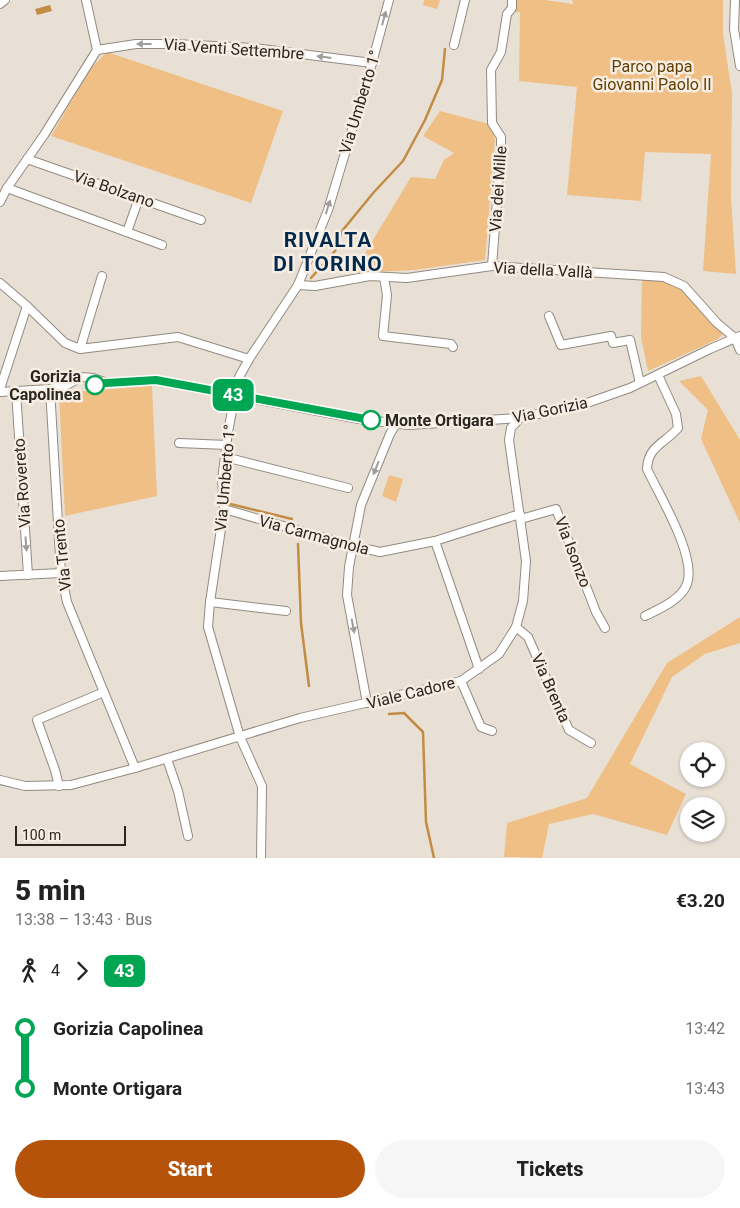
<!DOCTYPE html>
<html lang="en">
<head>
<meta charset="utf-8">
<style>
  :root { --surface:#fff; --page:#f6f6f6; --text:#222; --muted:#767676; --accent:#b45309 }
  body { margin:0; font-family:Roboto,sans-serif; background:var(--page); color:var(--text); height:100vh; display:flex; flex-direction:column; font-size:19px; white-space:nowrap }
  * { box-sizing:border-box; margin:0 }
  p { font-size:16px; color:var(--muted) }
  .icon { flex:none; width:28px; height:28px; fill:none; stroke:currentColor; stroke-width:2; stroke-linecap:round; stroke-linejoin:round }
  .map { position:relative; height:858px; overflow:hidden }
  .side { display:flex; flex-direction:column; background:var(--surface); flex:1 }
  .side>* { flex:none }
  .badge { padding:0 10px; border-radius:8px; font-size:18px; line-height:32px }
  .controls { position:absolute; left:680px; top:742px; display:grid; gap:10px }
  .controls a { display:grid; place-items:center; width:45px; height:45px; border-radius:50%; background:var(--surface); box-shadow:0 1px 4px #0004; font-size:25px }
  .scale { position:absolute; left:15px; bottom:12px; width:111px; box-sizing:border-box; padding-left:5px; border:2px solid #2a2622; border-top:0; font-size:14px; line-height:18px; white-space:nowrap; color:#2a2622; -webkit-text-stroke:4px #f7ede2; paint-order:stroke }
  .map>.badge { position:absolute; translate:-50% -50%; box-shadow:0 0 0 2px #fff }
  .legs { display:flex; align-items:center; gap:8px; height:55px; padding:0 15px; font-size:16px }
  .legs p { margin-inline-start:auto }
  .head { display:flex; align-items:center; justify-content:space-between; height:85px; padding:0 15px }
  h1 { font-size:28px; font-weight:800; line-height:38px }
  .action { display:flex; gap:10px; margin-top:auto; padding:10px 15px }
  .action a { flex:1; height:58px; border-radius:30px; background:var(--accent); color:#fff; font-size:20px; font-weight:800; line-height:58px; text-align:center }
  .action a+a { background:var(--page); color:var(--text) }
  ul { padding:0 15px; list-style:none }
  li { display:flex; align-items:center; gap:18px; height:60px; font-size:19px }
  li i { display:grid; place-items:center; width:8px; height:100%; margin:0 6px; background:currentColor }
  li i::after { content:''; width:12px; height:12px; margin:-6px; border:4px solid; border-radius:50%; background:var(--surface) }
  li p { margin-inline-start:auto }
  li:first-child i { background:linear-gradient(#0000 50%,currentColor 0) }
  li:last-child i { background:linear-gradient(currentColor 50%,#0000 0) }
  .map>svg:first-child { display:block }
  .green { fill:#efbf85 }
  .water { fill:#c38c44 }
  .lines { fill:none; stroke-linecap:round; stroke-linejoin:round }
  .stream { stroke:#c38c44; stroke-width:2.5 }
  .street-casing { stroke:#938a80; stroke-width:10 }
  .street { stroke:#fff; stroke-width:8 }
  .oneway { fill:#9f9d9c }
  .line-1-casing { stroke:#fff; stroke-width:11 }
  .line-1 { stroke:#00a651; stroke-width:8 }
  .stop-1-dot { fill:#fff; stroke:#00a651; stroke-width:2.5 }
  .labels { text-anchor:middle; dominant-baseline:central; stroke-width:5; stroke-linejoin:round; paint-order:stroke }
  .street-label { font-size:16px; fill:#2a2622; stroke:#f7ede2 }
  .park-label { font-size:16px; fill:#643f02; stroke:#f7ede2 }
  .stop-label { font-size:16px; font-weight:bold; fill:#2a2622; stroke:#f7ede2; text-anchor:end }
  .district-label { font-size:21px; font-weight:bold; letter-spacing:1px; fill:#022a4f; stroke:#f7ede2 }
</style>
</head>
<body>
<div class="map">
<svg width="740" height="858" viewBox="0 0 740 858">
  <rect width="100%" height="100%" fill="#e9e0d5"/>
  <g class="green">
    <path d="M424 0H440L437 9 423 5Z"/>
    <path d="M515 0H545L573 4 572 0H723V34L732 93 731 197 736 274 703 271 711 154 645 152 641 201 567 195 577 87 519 81 520 12H513Z"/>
    <path d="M107 52 283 111 251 203 51 136 91 68Z"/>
    <path d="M440 111 489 124 495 139 485 260 414 270 353 273 411 177 435 179 444 160 454 153 423 136Z"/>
    <path d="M642 278 665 280 682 288 723 334 718 339 648 371 641 337Z"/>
    <path d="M701 376 740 440V523L701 439 708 410 679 381Z"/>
    <path d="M152 386 157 496 65 516 59 393Z"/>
    <path d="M389 475 403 479 396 502 382 496Z"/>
    <path d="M740 617V643L705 654 672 677 630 764 686 794 667 835 593 814 549 824 542 858 504 857 507 823 587 798 667 663Z"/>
  </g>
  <path class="water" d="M50 5 52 11 37 15 35 9Z"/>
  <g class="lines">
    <g class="stream">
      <path d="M311 278 335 251 342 231 374 192 403 161 425 120 442 80 445 49"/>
      <path d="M230 504 292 519"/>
      <path d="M298 544 301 623 309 686"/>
      <path d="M389 714 404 713 423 732 426 822 434 858"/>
    </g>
    <g class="street-casing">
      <g id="street">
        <path d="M735 0 734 29 740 66"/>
        <path d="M0 4 5 0"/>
        <path d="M454 45 465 0"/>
        <path d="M97 50 136 44H175L254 48 372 63"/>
        <path d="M27 159 201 220"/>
        <path d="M7 188 162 245"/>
        <path d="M0 202 7 188 44 135 97 50 86 0"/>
        <path d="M127 232 139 198"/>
        <path d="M492 266 501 148V137L492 123 491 70 501 52 507 14 512 8V0"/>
        <path d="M384 277 387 295 383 336 451 344 453 347"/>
        <path d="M0 283 27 306 65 343 80 349 178 337 249 359"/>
        <path d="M298 285 315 286 370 276 407 278 492 266 664 277 684 286 717 323 735 338 740 350"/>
        <path d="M549 316 561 345 611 336 613 343 630 340 640 383"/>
        <path d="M80 349 102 276"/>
        <path d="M0 389 27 306"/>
        <path d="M50 389 61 573 67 602 135 768"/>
        <path d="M16 391 28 575"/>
        <path d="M0 392 50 389 65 386 81 377 93 378 107 383 156 380 359 419 408 425 520 418 587 403 630 388 710 349 740 336"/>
        <path d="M179 443 227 445"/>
        <path d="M225 457 348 488"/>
        <path d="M224 509 353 546 380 552 435 541 520 514"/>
        <path d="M521 519 556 509 596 612 605 628"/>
        <path d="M435 541 479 669"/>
        <path d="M0 576 61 573"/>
        <path d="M210 602 286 611"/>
        <path d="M645 616C659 609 681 600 687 584 697 556 659 495 647 469 648 446 664 444 678 428L676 414 658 375"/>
        <path d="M516 627 528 637 569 730 591 743"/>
        <path d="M461 681 481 727 492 731"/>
        <path d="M367 703 347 595 349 567 361 505 390 434 396 424"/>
        <path d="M167 759 178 791 188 836"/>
        <path d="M0 780 25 786 71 785 135 768 300 718 461 681 499 654 516 627 523 601 526 561 509 440 511 428 520 418"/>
        <path d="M59 786 55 770 37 720 104 692"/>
        <path d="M261 858 262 786 240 737 208 627 210 602 224 509 222 480 228 432 238 379 249 359 298 285 328 210 372 63 389 0"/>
      </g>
    </g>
    <use href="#street" class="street"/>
  </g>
  <defs><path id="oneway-solid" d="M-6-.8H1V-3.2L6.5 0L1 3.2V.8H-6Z" transform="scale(1.25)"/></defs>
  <g class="oneway">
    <use href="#oneway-solid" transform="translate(384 18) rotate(-75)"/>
    <use href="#oneway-solid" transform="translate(144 44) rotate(180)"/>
    <use href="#oneway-solid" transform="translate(324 57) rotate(-173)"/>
    <use href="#oneway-solid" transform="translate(328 207) rotate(-72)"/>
    <use href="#oneway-solid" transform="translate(376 468) rotate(112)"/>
    <use href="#oneway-solid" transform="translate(26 544) rotate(86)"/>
    <use href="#oneway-solid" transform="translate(353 626) rotate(79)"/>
  </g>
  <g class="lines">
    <g class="line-1-casing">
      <path id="line-1" d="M95 385 106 383 156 380 371 420"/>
    </g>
    <use href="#line-1" class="line-1"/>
  </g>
  <g class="stop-1-dot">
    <circle cx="95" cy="385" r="9"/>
    <circle cx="371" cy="420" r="9"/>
  </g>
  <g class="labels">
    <g class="street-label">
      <text transform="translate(234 49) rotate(4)">Via Venti Settembre</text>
      <text transform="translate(360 102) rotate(-73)">Via Umberto 1°</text>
      <text transform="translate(114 189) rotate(19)">Via Bolzano</text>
      <text transform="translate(498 189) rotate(-86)">Via dei Mille</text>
      <text transform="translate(543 270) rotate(3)">Via della Vallà</text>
      <text transform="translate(550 410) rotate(-12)">Via Gorizia</text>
      <text transform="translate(225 478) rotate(-85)">Via Umberto 1°</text>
      <text transform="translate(22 483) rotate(-94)">Via Rovereto</text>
      <text transform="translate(314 535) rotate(15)">Via Carmagnola</text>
      <text transform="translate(573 552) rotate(69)">Via Isonzo</text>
      <text transform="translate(62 555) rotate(-96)">Via Trento</text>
      <text transform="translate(551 688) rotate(66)">Via Brenta</text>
      <text transform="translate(411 693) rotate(-14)">Viale Cadore</text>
    </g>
    <g class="park-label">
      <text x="652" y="66">Parco papa<tspan x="652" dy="18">Giovanni Paolo II</tspan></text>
    </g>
    <g class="stop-label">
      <text x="81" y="376">Gorizia<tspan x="81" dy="18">Capolinea</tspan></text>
      <text x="385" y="420" text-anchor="start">Monte Ortigara</text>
    </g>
    <g class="district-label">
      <text x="328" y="240">RIVALTA<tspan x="328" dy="24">DI TORINO</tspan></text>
    </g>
  </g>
</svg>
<div class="controls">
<a><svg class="icon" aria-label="locate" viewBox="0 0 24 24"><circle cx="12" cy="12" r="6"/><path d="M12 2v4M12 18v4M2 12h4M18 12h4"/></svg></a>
<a><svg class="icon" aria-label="layers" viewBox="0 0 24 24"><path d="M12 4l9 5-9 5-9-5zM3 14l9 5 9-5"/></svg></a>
</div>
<div class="scale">100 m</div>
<b class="badge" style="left:233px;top:395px;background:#00a651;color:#fff">43</b>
</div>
<section class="side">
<div class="head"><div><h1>5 min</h1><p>13:38 – 13:43 · Bus</p></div><b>€3.20</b></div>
<div class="legs"><svg class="icon" aria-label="walk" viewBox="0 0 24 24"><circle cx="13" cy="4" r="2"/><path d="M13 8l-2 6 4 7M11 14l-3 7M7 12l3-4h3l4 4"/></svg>4<svg class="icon" aria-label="forward" viewBox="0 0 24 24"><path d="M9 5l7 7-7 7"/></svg><b class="badge" style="background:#00a651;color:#fff">43</b></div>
<ul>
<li><i style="color:#00a651"></i><b>Gorizia Capolinea</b><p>13:42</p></li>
<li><i style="color:#00a651"></i><b>Monte Ortigara</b><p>13:43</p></li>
</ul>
<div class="action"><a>Start</a><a>Tickets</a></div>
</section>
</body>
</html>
